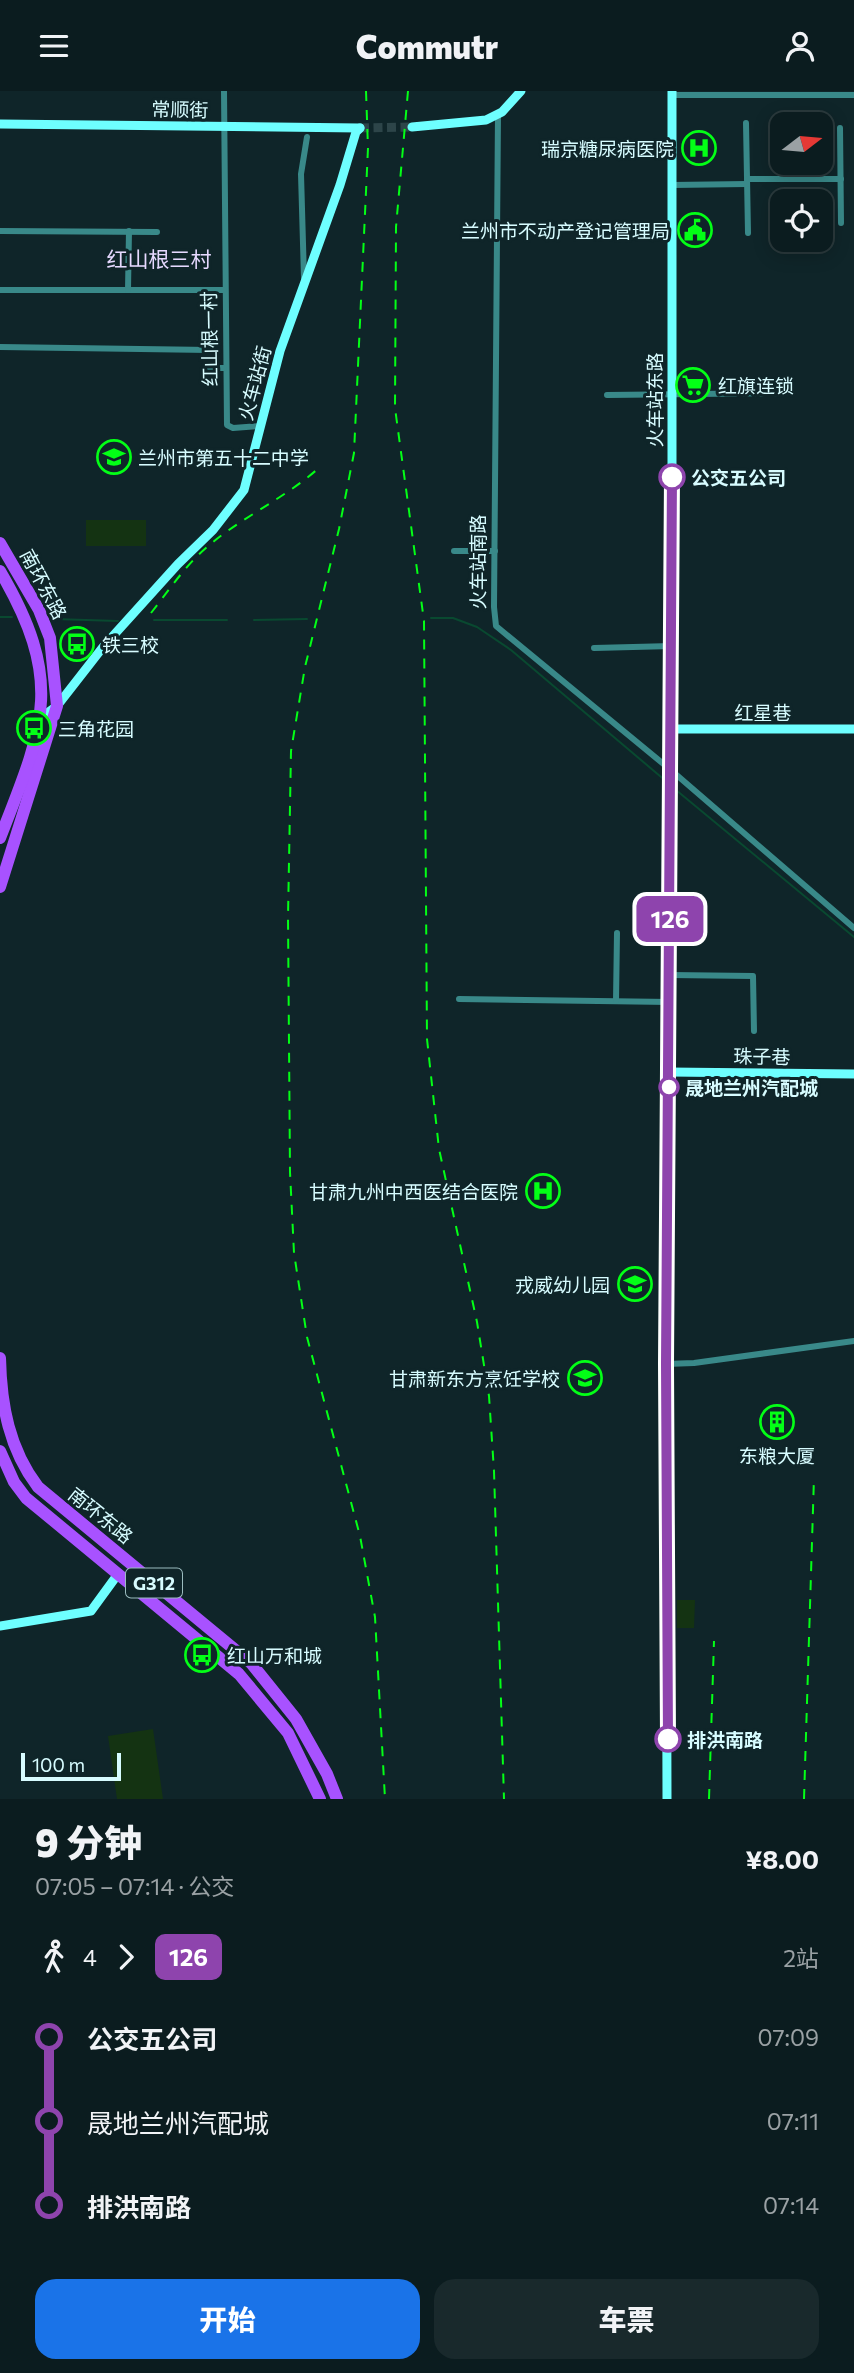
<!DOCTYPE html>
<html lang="zh">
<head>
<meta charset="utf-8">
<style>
  :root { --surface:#0b1c1f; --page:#19292c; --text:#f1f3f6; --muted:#9aa1a4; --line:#2b3a3d; --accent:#1a73e8 }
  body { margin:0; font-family:Commissioner,"Noto Sans SC",sans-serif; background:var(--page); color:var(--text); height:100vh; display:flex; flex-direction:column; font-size:26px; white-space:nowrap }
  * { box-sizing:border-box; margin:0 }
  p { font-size:23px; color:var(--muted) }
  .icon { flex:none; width:38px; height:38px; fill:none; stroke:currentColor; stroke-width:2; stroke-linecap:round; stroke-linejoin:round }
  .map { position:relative; height:1708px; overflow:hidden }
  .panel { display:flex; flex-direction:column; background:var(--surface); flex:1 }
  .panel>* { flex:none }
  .badge { padding:0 14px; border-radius:10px; font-size:24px; line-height:46px }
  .needle { width:46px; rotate:74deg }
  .controls { position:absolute; left:770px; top:21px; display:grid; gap:14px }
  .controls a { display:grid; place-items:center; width:63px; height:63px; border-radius:14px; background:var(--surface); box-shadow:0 4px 18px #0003,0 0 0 2px var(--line); font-size:35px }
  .scale { position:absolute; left:21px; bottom:18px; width:100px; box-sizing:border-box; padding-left:7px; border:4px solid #d7fcff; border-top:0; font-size:19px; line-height:24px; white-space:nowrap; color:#d7fcff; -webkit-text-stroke:5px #0f2529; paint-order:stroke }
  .map>.badge { position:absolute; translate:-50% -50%; box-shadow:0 0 0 4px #fff }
  .legs { display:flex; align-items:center; gap:10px; height:77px; padding:0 35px; font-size:23px }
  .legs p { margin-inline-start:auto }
  .overview { display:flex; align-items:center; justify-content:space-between; height:119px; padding:0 35px }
  h1 { font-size:38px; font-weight:800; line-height:52px }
  .primary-button { display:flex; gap:14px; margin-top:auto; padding:14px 35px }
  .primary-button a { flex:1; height:80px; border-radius:21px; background:var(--accent); color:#fff; font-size:28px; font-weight:800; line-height:80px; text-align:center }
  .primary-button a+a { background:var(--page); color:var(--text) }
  ul { padding:0 35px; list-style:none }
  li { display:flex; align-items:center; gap:24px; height:84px; font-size:26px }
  li i { display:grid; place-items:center; width:10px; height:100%; margin:0 9px; background:currentColor }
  li i::after { content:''; width:18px; height:18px; margin:-9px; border:5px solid; border-radius:50%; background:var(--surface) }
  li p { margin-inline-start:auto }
  li:first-child i { background:linear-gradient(#0000 50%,currentColor 0) }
  li:last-child i { background:linear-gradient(currentColor 50%,#0000 0) }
  header { display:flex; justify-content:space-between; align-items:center; height:91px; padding:0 35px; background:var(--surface); font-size:32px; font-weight:800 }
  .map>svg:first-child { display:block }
  .green { fill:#143312 }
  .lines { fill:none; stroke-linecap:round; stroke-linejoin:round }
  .stream { stroke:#094930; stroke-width:2 }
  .secondary-tunnel { stroke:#2d4549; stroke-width:9; stroke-dasharray:9 4.5; stroke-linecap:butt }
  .street { stroke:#398989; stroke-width:6 }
  .secondary { stroke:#6effff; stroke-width:9 }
  .highway { stroke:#a852ff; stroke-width:12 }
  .rail { stroke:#03ff16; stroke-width:2; stroke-dasharray:10 9; stroke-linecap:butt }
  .line-1-casing { stroke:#fff; stroke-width:16 }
  .line-1 { stroke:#8e44ad; stroke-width:10 }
  .stop-1-dot { fill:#fff; stroke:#8e44ad; stroke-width:3.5 }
  .labels { text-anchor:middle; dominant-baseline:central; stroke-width:6; stroke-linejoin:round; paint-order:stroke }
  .shield { fill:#0f2529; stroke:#9bbcbf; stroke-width:2 }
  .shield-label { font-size:18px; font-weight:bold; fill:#d7fcff }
  .street-label { font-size:19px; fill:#d7fcff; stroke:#0f2529 }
  .poi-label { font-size:19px; fill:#d7fcff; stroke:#0f2529; text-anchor:end }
  .stop-label { font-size:19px; font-weight:bold; fill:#d7fcff; stroke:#0f2529; text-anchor:start }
  .neighbourhood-label { font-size:21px; fill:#e6d9ff; stroke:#0f2529 }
</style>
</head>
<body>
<header><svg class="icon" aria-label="menu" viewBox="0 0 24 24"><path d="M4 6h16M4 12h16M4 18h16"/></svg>Commutr<svg class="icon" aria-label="person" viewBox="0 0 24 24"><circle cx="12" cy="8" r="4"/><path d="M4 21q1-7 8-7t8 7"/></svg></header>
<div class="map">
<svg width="854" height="1708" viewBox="0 0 854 1708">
  <rect width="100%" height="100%" fill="#0f2529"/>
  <g class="green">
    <rect x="86" y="429" width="60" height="26"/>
    <path d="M677 1509H695L694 1537H677Z"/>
    <path d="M153 1638 163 1708H117L108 1645Z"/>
  </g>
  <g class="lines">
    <g class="stream">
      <path d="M0 526H12"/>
      <path d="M431 527H453L477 536 511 559 667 691"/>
      <path d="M54 528 118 530"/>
      <path d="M154 529H227"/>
      <path d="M254 529 307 528"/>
      <path d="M676 699 854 846"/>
    </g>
    <path class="secondary-tunnel" d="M360 37 412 36"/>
    <g class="street">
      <path d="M224 0 227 334 233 337 261 335"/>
      <path d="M672 4H854"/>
      <path d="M498 23 494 516 496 535 672 680 854 837"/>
      <path d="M746 32 748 142"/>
      <path d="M840 37 841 132"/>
      <path d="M747 88H841"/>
      <path d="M672 94 747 93"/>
      <path d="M0 140 157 141"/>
      <path d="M304 187 301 83 307 46"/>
      <path d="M0 199H224"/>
      <path d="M128 199 129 140"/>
      <path d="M0 256 210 259V277H224"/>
      <path d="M607 304 785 302"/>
      <path d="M454 460H495"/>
      <path d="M594 557 672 555"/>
      <path d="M670 884 753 885 754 940"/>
      <path d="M459 908 670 911"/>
      <path d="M616 910 617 842"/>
      <path d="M666 1273 694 1272 854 1250"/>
    </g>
    <g class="secondary">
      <path d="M0 33 360 37"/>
      <path d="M412 36 486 29 502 21 521 0"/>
      <path d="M42 626 57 615 103 556 178 473 213 439 244 399 280 260 340 94 356 41 360 37"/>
      <path d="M672 638H854"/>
      <path d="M669 981 854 983"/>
      <path d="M0 1535 91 1520 118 1483"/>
      <path d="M667 1708 666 1273 672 638V0"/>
    </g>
    <g class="highway">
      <path d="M0 452 39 519 50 547 57 615 0 796"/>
      <path d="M0 480C65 591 44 635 0 747"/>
      <path d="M0 1267C1 1314 9 1358 38 1396L251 1572 296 1628 327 1683 337 1708"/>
      <path d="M0 1360 14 1391 26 1407 239 1583 288 1642 320 1708"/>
    </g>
    <g class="rail">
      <path d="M366 0 368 57 354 362 339 438 305 576 291 660 288 826 290 1081 294 1162 307 1246 360 1445 375 1526 385 1708"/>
      <path d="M408 0 396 136 395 317 424 530 427 948 439 1058 477 1231 489 1305 494 1380 504 1708"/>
      <path d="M151 522C169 499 185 475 207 456 243 425 286 407 321 375"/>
      <path d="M709 1708 714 1550"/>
      <path d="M804 1708 814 1386"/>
    </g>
  </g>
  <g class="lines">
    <g class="line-1-casing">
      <path id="line-1" d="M668 1648 666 1273 672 386"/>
    </g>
    <use href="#line-1" class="line-1"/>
  </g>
  <defs>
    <g id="hospital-ring" transform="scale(1.75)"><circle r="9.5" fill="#0f2529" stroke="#03ff16" stroke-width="1.5"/><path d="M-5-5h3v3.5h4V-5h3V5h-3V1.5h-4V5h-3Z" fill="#03ff16"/></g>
    <g id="civic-ring" transform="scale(1.75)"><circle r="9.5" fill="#0f2529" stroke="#03ff16" stroke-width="1.5"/><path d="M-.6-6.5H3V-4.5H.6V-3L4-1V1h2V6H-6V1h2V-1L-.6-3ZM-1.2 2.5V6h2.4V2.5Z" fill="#03ff16"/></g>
    <g id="supermarket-ring" transform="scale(1.75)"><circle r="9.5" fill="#0f2529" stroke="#03ff16" stroke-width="1.5"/><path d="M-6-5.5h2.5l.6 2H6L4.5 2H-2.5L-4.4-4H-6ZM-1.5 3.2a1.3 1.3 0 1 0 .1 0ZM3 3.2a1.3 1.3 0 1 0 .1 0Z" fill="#03ff16"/></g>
    <g id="school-ring" transform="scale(1.75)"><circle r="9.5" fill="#0f2529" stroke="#03ff16" stroke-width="1.5"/><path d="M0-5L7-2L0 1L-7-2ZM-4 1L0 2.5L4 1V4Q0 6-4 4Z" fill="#03ff16"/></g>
    <g id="bus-ring" transform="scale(1.75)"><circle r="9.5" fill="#0f2529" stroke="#03ff16" stroke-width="1.5"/><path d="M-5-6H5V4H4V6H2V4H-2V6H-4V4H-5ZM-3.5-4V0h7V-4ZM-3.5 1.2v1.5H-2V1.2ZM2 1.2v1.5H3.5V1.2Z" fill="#03ff16"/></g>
    <g id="university-ring" transform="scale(1.75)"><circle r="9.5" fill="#0f2529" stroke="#03ff16" stroke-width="1.5"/><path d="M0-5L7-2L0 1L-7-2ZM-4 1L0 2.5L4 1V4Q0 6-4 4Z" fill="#03ff16"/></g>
    <g id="building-ring" transform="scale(1.75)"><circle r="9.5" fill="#0f2529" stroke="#03ff16" stroke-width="1.5"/><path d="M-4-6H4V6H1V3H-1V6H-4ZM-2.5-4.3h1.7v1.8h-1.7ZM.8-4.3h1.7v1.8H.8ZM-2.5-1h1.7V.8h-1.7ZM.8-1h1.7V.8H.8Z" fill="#03ff16"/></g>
  </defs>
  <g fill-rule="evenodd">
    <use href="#hospital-ring" x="699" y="57"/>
    <use href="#civic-ring" x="695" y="139"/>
    <use href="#supermarket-ring" x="693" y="294"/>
    <use href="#school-ring" x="114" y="366"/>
    <use href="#bus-ring" x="77" y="553"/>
    <use href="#bus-ring" x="34" y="637"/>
    <use href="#hospital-ring" x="543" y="1100"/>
    <use href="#school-ring" x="635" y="1193"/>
    <use href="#university-ring" x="585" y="1287"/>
    <use href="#building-ring" x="777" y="1331"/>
    <use href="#bus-ring" x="202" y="1564"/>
  </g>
  <g class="stop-1-dot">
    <circle cx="672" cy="386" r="12"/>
    <circle cx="669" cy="996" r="9"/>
    <circle cx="668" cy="1648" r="12"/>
  </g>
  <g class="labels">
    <rect class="shield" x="126" y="1477.5" width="56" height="29" rx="5"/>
    <g class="shield-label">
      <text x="154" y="1492">G312</text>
    </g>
    <g class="street-label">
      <text transform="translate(180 18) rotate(1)">常顺街</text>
      <text transform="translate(209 248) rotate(-91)">红山根一村</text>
      <text transform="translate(254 292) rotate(-75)">火车站街</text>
      <text transform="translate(654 309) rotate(-90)">火车站东路</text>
      <text transform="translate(477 471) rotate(-90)">火车站南路</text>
      <text transform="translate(44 493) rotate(62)">南环东路</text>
      <text x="763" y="621">红星巷</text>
      <text transform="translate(762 965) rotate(1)">珠子巷</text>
      <text transform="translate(101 1424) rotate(39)">南环东路</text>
    </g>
    <g class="poi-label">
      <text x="674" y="57">瑞京糖尿病医院</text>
      <text x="670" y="139">兰州市不动产登记管理局</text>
      <text x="718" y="294" text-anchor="start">红旗连锁</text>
      <text x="138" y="366" text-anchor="start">兰州市第五十二中学</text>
      <text x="102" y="553" text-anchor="start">铁三校</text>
      <text x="58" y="637" text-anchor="start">三角花园</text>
      <text x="518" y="1100">甘肃九州中西医结合医院</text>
      <text x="610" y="1193">戎威幼儿园</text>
      <text x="560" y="1287">甘肃新东方烹饪学校</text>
      <text x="777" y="1364" text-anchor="middle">东粮大厦</text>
      <text x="227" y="1564" text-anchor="start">红山万和城</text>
    </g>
    <g class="stop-label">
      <text x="691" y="386">公交五公司</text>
      <text x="685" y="996">晟地兰州汽配城</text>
      <text x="687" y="1648">排洪南路</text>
    </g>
    <g class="neighbourhood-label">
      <text x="159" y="167">红山根三村</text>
    </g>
  </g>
</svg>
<div class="controls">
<a><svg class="needle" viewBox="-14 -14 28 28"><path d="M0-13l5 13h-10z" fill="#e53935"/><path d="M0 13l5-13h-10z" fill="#9aa1a4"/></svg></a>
<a><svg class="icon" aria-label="locate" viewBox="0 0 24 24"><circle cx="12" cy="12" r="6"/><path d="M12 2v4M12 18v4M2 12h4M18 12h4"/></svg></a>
</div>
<div class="scale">100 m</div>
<b class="badge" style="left:670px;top:828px;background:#8e44ad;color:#fff">126</b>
</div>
<section class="panel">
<div class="overview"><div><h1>9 分钟</h1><p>07:05 – 07:14 · 公交</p></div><b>¥8.00</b></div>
<div class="legs"><svg class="icon" aria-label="walk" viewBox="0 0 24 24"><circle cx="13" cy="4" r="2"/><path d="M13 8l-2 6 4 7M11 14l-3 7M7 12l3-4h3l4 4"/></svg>4<svg class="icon" aria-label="forward" viewBox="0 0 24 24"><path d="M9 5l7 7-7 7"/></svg><b class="badge" style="background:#8e44ad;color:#fff">126</b><p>2站</p></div>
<ul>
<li><i style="color:#8e44ad"></i><b>公交五公司</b><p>07:09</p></li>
<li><i style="color:#8e44ad"></i><span>晟地兰州汽配城</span><p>07:11</p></li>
<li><i style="color:#8e44ad"></i><b>排洪南路</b><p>07:14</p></li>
</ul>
<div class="primary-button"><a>开始</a><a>车票</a></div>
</section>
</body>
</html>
